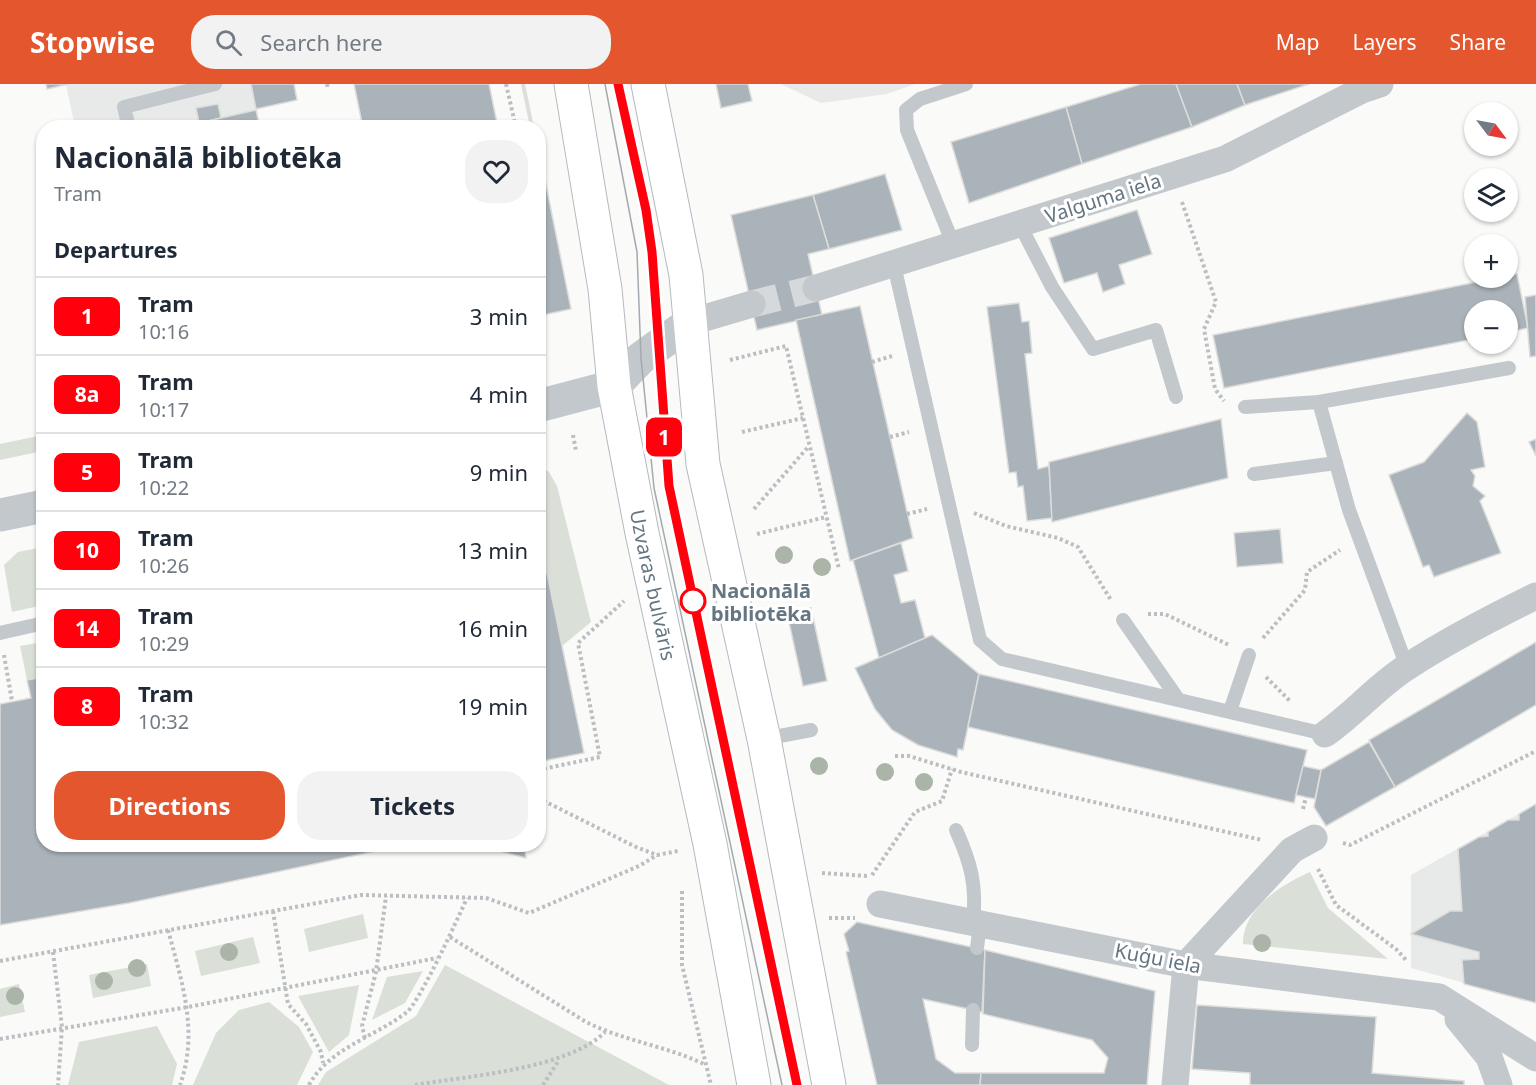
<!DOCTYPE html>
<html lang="en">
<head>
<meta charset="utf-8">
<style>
  :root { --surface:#fff; --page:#f2f2f3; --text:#1f2937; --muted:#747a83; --line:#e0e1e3; --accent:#e4572e }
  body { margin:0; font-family:"Noto Sans",sans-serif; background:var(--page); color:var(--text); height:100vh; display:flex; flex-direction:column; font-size:22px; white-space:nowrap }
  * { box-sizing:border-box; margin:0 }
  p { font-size:20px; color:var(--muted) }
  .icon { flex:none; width:33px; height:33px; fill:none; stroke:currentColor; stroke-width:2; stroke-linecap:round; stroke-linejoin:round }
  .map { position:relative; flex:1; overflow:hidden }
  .drawer { position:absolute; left:36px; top:36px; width:510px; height:732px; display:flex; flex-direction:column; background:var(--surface); border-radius:24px; box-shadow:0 2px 4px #0004 }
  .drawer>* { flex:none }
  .badge { padding:0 12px; border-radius:9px; font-size:21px; line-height:39px }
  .needle { width:39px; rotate:122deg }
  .tools { position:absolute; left:1464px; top:18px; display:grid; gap:12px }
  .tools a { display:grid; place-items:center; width:54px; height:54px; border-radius:50%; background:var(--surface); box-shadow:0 2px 4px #0004; font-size:30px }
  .map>.badge { position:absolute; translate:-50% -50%; box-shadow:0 0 0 3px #fff }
  h2 { padding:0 18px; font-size:22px; line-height:54px }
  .round { display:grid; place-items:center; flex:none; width:63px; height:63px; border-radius:24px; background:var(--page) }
  .overview { display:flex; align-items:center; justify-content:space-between; height:102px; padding:0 18px }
  h1 { font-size:28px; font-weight:700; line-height:45px }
  .button { display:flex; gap:12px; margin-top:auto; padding:12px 18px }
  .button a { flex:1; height:69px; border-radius:24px; background:var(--accent); color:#fff; font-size:24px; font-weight:700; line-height:69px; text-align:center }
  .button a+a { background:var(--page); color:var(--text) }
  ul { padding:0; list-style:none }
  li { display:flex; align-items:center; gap:18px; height:78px; padding:0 18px; border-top:2px solid var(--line) }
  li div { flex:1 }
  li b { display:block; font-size:22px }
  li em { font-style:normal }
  li .badge { min-width:66px; font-weight:700; text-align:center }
  header { display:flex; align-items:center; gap:36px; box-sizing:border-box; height:84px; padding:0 30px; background:var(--accent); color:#fff }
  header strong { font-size:28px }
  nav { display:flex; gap:33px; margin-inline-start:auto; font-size:21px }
  .search { width:420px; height:54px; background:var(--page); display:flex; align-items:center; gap:15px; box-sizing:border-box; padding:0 21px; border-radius:24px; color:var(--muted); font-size:22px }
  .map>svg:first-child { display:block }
  .built { fill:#e8e9e9 }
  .green { fill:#dadfd7 }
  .building { fill:#aab3b9; stroke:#dcdcda; stroke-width:1.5 }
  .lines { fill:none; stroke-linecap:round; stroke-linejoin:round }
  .minor-tunnel { stroke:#d5d9db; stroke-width:27; stroke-dasharray:27 14; stroke-linecap:butt }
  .secondary-casing { stroke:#b3babf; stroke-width:35 }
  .path { stroke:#bbbfc2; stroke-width:4; stroke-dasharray:3 3; stroke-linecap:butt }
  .service { stroke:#c3c8cc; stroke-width:14 }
  .minor { stroke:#c3c8cc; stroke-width:27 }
  .tertiary { stroke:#c3c8cc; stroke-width:33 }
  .secondary { stroke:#fff; stroke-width:33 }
  .tram { stroke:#a2aab0; stroke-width:1.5 }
  .tree { fill:#aab4a7 }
  .line-casing { stroke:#fff; stroke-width:14 }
  .line { stroke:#ff000c; stroke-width:9 }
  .stop-dot { fill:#fff; stroke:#ff000c; stroke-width:3 }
  .labels { text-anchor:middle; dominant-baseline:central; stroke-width:6; stroke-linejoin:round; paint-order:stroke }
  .street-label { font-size:20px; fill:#657683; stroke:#fff }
  .stop-label { font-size:20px; font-weight:bold; fill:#657683; stroke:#fff; text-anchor:start }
</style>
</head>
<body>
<header>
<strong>Stopwise</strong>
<div class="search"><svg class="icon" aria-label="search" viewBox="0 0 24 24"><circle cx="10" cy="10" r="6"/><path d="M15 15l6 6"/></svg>Search here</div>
<nav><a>Map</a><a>Layers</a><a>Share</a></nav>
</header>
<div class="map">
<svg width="1536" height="1001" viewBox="0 0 1536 1001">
  <rect width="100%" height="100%" fill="#fafaf8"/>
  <g class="built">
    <path d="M46 0H251L260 43H75L66 1 47 5Z"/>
    <path d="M781 0H915L887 10 821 19Z"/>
    <path d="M1536 720V919L1411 884V791Z"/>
  </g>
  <g class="green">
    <path d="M521 0H525L534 43H530Z"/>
    <path d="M43 351V367L0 376V360Z"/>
    <path d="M538 381 549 388 557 402 591 538 562 562 547 489 539 491Z"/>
    <path d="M43 463V521L12 528 4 481 18 468Z"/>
    <path d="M43 558V593L27 596 20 562Z"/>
    <path d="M1310 788 1328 824 1388 875 1243 860C1243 824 1281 801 1310 788Z"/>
    <path d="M363 830 368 854 309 868 304 845Z"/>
    <path d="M253 853 260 879 201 892 195 867Z"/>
    <path d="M147 880 151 902 93 914 89 891Z"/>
    <path d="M445 881 669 1001H318L326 988 416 932Z"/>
    <path d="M423 887 405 919 372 936 387 893Z"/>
    <path d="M19 900 25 928 0 933V905Z"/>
    <path d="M359 901 349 951 329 968 298 912Z"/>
    <path d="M269 918 299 943 313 968 297 1001H193L216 949 239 926Z"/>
    <path d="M157 942 177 980 172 1001H68L79 958Z"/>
  </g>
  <g class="building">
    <path d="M46 0H68L47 5Z"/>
    <path d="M251 0H294L297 16 256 25Z"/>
    <path d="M354 0H489L498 44H363Z"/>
    <path d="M716 0H748L752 17 721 24Z"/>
    <path d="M1141 0H1176L1192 43 1082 80 1066 23Z"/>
    <path d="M1176 0H1237L1245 21 1192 43Z"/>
    <path d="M1237 0H1309L1245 21Z"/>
    <path d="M218 20 221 34 199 39 196 24Z"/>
    <path d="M1066 23 1082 80 969 119 951 58Z"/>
    <path d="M256 26 260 44H177L221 34Z"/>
    <path d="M885 90 902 146 829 165 813 111Z"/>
    <path d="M545 96 571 225 538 232V97Z"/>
    <path d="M813 111 829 165 808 170 822 231 757 246 731 131Z"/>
    <path d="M1137 126 1152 170 1119 181 1125 200 1103 208 1097 189 1064 199 1049 154Z"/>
    <path d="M1517 190 1528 244 1508 248V226H1474V255L1224 304 1213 251Z"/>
    <path d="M1536 211V272L1530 273 1525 213Z"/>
    <path d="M1019 219 1022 238 1029 237 1032 269 1025 270 1038 385 1049 382 1052 434 1027 437 1023 402 1018 403 1016 388 1009 389 987 223Z"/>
    <path d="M860 222 913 454 850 477 796 236Z"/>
    <path d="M1467 329 1477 338 1485 383 1471 386 1475 392 1473 402 1485 412 1480 417 1501 469 1434 493 1429 481 1423 483 1389 391 1424 378Z"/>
    <path d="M1221 335 1228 394 1052 438 1049 378Z"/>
    <path d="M1536 355V372L1529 358Z"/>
    <path d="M1280 445 1283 479 1237 483 1234 449Z"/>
    <path d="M901 459 908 487 894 491 901 519 915 516 925 554 879 574 853 476Z"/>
    <path d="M547 489 584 669 538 678V491Z"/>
    <path d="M811 524 827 597 803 602 787 529Z"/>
    <path d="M932 551 979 590 963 666 958 665 957 673 918 661 892 646 875 625 855 584Z"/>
    <path d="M1536 558V621L1395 703 1369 656Z"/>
    <path d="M979 590 1307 666 1294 719 968 643Z"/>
    <path d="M44 593V760H409L129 819 0 841V620L31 614 27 596Z"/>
    <path d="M1369 658 1395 703 1326 742 1314 723 1321 686Z"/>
    <path d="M1303 682 1321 686 1315 715 1296 711Z"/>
    <path d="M1536 720V919L1464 900 1462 876 1479 875V868L1411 850 1450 827H1462L1458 765 1479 753 1488 752V748L1508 736H1519V730Z"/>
    <path d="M473 760H524L526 774Z"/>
    <path d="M857 838 985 866 982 928 923 915 936 975 955 989H981L980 1001H877L846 868 849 867 844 850Z"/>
    <path d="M985 866 1155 907 1147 1001H980L981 989H1104L1108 974 1092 956 983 930Z"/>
    <path d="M1197 921 1376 933 1372 989 1464 997V1001H1250V989L1192 985Z"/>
  </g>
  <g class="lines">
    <path class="minor-tunnel" d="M752 220 816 204"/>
    <g class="secondary-casing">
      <g id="secondary">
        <path id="s1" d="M571 0 605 205 614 302 642 449 710 760 754 1001"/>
        <path d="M648 0 686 191 703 380 764 655 829 1001"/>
      </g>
    </g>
    <g class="path">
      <path d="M327 0 328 5"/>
      <path d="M506 0 516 44"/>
      <path d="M1182 118 1216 218 1204 245 1215 305 1224 317"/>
      <path d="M730 276 786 262 839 485"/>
      <path d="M872 278 892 272"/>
      <path d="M742 348 803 334"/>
      <path d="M573 351 576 367"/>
      <path d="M890 353 909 348"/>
      <path d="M754 425 809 362"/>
      <path d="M974 429 1006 442 1058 454 1078 463 1111 516"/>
      <path d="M907 430 927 425"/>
      <path d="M757 450 826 433"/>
      <path d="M1148 530H1165L1229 561"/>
      <path d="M1263 554 1305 506 1307 488 1340 466"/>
      <path d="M4 571 12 617"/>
      <path d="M1266 593 1290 617"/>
      <path d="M895 672H909L961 688 1262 756"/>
      <path d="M538 686 600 673 578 559 624 517"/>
      <path d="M538 714 636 763 657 771 678 767"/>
      <path d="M1303 725 1306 713"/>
      <path d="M1343 759 1350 761 1536 667"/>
      <path d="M1318 785 1336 821 1396 865 1407 877"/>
      <path d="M822 789 867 792"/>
      <path d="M872 791 915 728 942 717 952 685"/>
      <path d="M682 807V881L711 1001"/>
      <path d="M273 827 288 920 306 940 321 968 323 979"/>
      <path d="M829 834H855"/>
      <path d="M168 846C182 898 199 948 180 1001"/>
      <path d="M450 853 586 938C624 957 667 962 706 981"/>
      <path d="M53 868 62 943 58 1001"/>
      <path d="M0 877 361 811 486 814 529 829 639 782 657 771"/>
      <path d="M365 954 362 942 376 888 386 812"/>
      <path d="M0 955 188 923 437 874"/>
      <path d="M309 1001C329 964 375 953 407 928 420 917 458 834 467 814"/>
      <path d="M415 1001C468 992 568 985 605 948"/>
      <path d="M543 1001 559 976"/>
    </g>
    <g class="service">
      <path d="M129 44 124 23 215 0"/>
      <path d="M1020 141 1052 203 1093 265 1156 246 1176 313"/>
      <path d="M954 162 907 46 906 26 920 15 966 0"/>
      <path d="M894 181 980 556 1002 575 1325 650"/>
      <path d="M1319 318 1349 426 1407 583"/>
      <path d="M1245 323 1319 318 1509 284"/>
      <path d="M1254 390 1336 379"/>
      <path d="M1123 536 1178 615"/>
      <path d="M0 549 44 539"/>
      <path d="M1230 627 1249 571"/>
      <path d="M764 655 811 646"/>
      <path d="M956 746C971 779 977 802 973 838"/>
      <path d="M977 864 980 839"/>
      <path d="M972 961 973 926"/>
    </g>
    <g class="minor">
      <path d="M816 204 1225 75 1362 6 1380 0"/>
      <path d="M691 238 752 220"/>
      <path d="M1325 650C1354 630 1377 602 1407 583 1447 557 1493 533 1536 512"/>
      <path d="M880 820 1186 881 1439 913 1536 974"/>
      <path d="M1458 935 1489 973 1499 1001"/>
      <path d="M1175 1001 1186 881 1292 766 1314 754"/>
    </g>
    <g class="tertiary">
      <path d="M538 322 614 302 641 274 691 238"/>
      <path d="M0 431 44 422"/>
    </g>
    <use href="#secondary" class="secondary"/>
    <g class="tram">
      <path d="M605 0 637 168 641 274 654 404 782 1001"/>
      <path d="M618 0 646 126 652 168 669 402 797 1001"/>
    </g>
  </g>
  <g class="tree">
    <circle cx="784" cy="471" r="9"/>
    <circle cx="822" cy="483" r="9"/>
    <circle cx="819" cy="682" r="9"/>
    <circle cx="885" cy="688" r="9"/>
    <circle cx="924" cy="698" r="9"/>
    <circle cx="1262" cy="859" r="9"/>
    <circle cx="229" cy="868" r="9"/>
    <circle cx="137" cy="884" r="9"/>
    <circle cx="104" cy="897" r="9"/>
    <circle cx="15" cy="912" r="9"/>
  </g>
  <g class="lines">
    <g class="line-casing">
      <path id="line" d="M618 0 646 126 652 168 669 402 797 1001"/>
    </g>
    <use href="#line" class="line"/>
  </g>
  <circle class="stop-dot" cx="693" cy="517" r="12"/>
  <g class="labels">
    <g class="street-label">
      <text transform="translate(1103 114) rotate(-18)">Valguma iela</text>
      <text stroke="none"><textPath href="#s1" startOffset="508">Uzvaras bulvāris</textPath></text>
      <text transform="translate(1158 874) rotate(11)">Kuģu iela</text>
    </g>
    <g class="stop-label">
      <text x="711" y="506">Nacionālā<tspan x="711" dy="23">bibliotēka</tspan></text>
    </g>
  </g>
</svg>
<div class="tools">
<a><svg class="needle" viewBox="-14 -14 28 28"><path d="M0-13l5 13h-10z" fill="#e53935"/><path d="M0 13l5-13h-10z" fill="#747a83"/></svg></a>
<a><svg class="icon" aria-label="layers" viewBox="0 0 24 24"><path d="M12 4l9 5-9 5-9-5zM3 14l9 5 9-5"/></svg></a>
<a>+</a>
<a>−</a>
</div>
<b class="badge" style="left:664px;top:353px;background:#ff000c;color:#fff">1</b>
<section class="drawer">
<div class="overview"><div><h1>Nacionālā bibliotēka</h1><p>Tram</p></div><a class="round"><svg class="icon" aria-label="heart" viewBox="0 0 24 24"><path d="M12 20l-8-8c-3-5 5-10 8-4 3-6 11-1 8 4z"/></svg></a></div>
<h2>Departures</h2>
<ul>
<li><span class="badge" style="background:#ff000c;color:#fff">1</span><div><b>Tram</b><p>10:16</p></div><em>3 min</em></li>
<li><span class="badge" style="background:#ff000c;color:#fff">8a</span><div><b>Tram</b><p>10:17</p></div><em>4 min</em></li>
<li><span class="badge" style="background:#ff000c;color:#fff">5</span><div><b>Tram</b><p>10:22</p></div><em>9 min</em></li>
<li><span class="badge" style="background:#ff000c;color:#fff">10</span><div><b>Tram</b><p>10:26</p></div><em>13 min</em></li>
<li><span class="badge" style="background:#ff000c;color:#fff">14</span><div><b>Tram</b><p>10:29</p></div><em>16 min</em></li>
<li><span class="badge" style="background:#ff000c;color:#fff">8</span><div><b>Tram</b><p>10:32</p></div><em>19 min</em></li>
</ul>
<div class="button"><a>Directions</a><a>Tickets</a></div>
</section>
</div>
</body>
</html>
